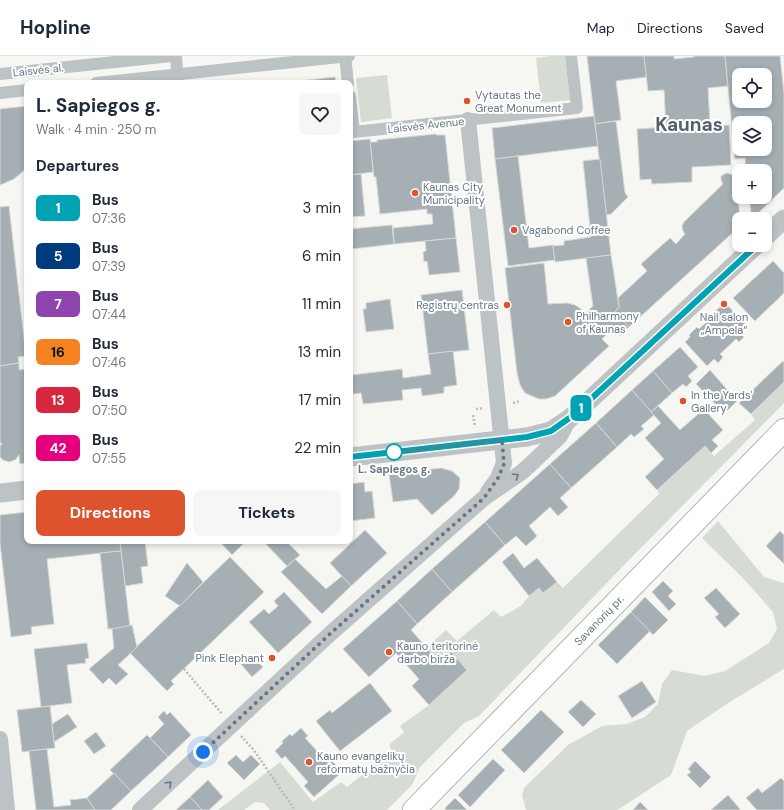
<!DOCTYPE html>
<html lang="en">
<head>
<meta charset="utf-8">
<style>
  :root { --surface:#fff; --page:#f6f6f7; --text:#1f2937; --muted:#747a83; --line:#e0e1e3; --accent:#dd532d }
  body { margin:0; font-family:"DM Sans",sans-serif; background:var(--page); color:var(--text); height:100vh; display:flex; flex-direction:column; font-size:15px; white-space:nowrap }
  * { box-sizing:border-box; margin:0 }
  p { font-size:13px; color:var(--muted) }
  .icon { flex:none; width:22px; height:22px; fill:none; stroke:currentColor; stroke-width:2; stroke-linecap:round; stroke-linejoin:round }
  .map { position:relative; flex:1; overflow:hidden }
  .sheet { position:absolute; left:24px; top:24px; width:329px; height:464px; display:flex; flex-direction:column; background:var(--surface); border-radius:8px; box-shadow:0 2px 6px #0003 }
  .sheet>* { flex:none }
  .badge { padding:0 8px; border-radius:6px; font-size:14px; line-height:26px }
  .fabs { position:absolute; left:732px; top:12px; display:grid; gap:8px }
  .fabs a { display:grid; place-items:center; width:40px; height:40px; border-radius:8px; background:var(--surface); box-shadow:0 2px 6px #0003; font-size:20px }
  .you { position:absolute; width:20px; height:20px; margin:-10px; border:3px solid #fff; border-radius:50%; background:#1a73e8; box-shadow:0 0 0 6px #1a73e833 }
  .map>.badge { position:absolute; translate:-50% -50%; box-shadow:0 0 0 2px #fff }
  h2 { padding:0 12px; font-size:15px; line-height:36px }
  .round { display:grid; place-items:center; flex:none; width:42px; height:42px; border-radius:8px; background:var(--page) }
  .head { display:flex; align-items:center; justify-content:space-between; height:68px; padding:0 12px }
  h1 { font-size:19px; font-weight:700; line-height:30px }
  .cta { display:flex; gap:8px; margin-top:auto; padding:8px 12px }
  .cta a { flex:1; height:46px; border-radius:8px; background:var(--accent); color:#fff; font-size:16px; font-weight:700; line-height:46px; text-align:center }
  .cta a+a { background:var(--page); color:var(--text) }
  ul { padding:0; list-style:none }
  li { display:flex; align-items:center; gap:12px; height:48px; padding:0 12px }
  li div { flex:1 }
  li b { display:block; font-size:15px }
  li em { font-style:normal }
  li .badge { min-width:44px; font-weight:700; text-align:center }
  header { display:flex; align-items:center; gap:24px; box-sizing:border-box; height:56px; padding:0 20px; background:var(--surface); border-bottom:1px solid var(--line) }
  header strong { font-size:19px }
  nav { display:flex; gap:22px; margin-inline-start:auto; font-size:14px }
  .map>svg:first-child { display:block }
  .green { fill:#d6dbd3 }
  .building { fill:#a6afb4; stroke:#d8d8d6; fill-rule:evenodd }
  .lines { fill:none; stroke-linecap:round; stroke-linejoin:round }
  .secondary-casing { stroke:#b0b6ba; stroke-width:24 }
  .path { stroke:#b8bbbd; stroke-width:2.5; stroke-dasharray:2 2; stroke-linecap:butt }
  .pedestrian { stroke:#bdc2c5; stroke-width:12 }
  .minor { stroke:#bdc2c5; stroke-width:16 }
  .tertiary { stroke:#bdc2c5; stroke-width:19 }
  .secondary { stroke:#fff; stroke-width:22 }
  .oneway { stroke:#667783 }
  .line-casing { stroke:#fff; stroke-width:9 }
  .line { stroke:#00a3b4; stroke-width:6 }
  .walk { stroke:#667783; stroke-width:4; stroke-dasharray:0 7.2 }
  .poi-dot { fill:#dd532d; stroke:#fff; stroke-width:1.5 }
  .stop-dot { fill:#fff; stroke:#00a3b4; stroke-width:2 }
  .labels { text-anchor:middle; dominant-baseline:central; stroke-width:4; stroke-linejoin:round; paint-order:stroke }
  .street-label { font-size:11px; fill:#667783; stroke:#fff }
  .poi-label { font-size:11px; fill:#667783; stroke:#fff; text-anchor:start }
  .stop-label { font-size:11px; font-weight:bold; fill:#667783; stroke:#fff }
  .town-label { font-size:19px; font-weight:bold; fill:#546069; stroke:#fff }
</style>
</head>
<body>
<header>
<strong>Hopline</strong>
<nav><a>Map</a><a>Directions</a><a>Saved</a></nav>
</header>
<div class="map">
<svg width="784" height="754" viewBox="0 0 784 754">
  <rect width="100%" height="100%" fill="#f6f6f3"/>
  <g class="green">
    <path d="M551 0H565L570 44 541 47 536 2Z"/>
    <path d="M387 19 392 62 361 66 356 22Z"/>
    <path d="M784 326V347L626 507 479 660 464 667 420 711 412 729 387 754H270L264 747 255 746 244 754H218L280 706 313 746 341 726 347 731 392 695 389 689 404 676 400 670 429 649 467 614 451 596 439 606 427 591 446 574 457 585 494 554 501 561 521 550 529 540 539 532 543 537 557 526 563 532 659 438 657 434 705 390 714 400 755 364 751 358Z"/>
    <path d="M718 465 764 521 784 527V613L728 647 687 675 671 719 619 753 616 754H526L522 739 524 732 568 689 602 670 627 668 645 661 658 648 662 628 672 614 705 620 725 615 769 587 777 573 773 556 742 521 702 482Z"/>
  </g>
  <g class="building">
    <path d="M587 0H644L647 21 616 25 621 64 595 68Z"/>
    <path d="M644 0H674V3L694 1V0H725L728 30 708 32 710 70 729 69 731 109 692 111V126L652 128 651 123 640 124 637 73 666 71 664 34 648 35Z"/>
    <path d="M725 0H780L784 37V132L752 163 749 141H765V115H746L745 102 735 103ZM739 19H765V45H739ZM739 67H765V93H739Z"/>
    <path d="M335 21 336 27H282Z"/>
    <path d="M27 50V112L14 123 0 129V53Z"/>
    <path d="M594 60 598 90 495 103 492 72Z"/>
    <path d="M616 65 625 137 628 141 611 158 606 159 595 68Z"/>
    <path d="M436 78V79H445L456 182 394 188 393 172 433 168 432 158H427V153L380 158 376 121H374L370 86H377V84Z"/>
    <path d="M370 83 373 116 350 119V85Z"/>
    <path d="M518 100 529 192 553 189 555 204 508 210 495 103Z"/>
    <path d="M600 103 611 199 555 206 553 190 564 189V185L591 181 583 105Z"/>
    <path d="M727 117 736 120 740 163 739 171 629 271 615 256 619 251 618 242 647 215 641 208 670 182 676 188 685 178 683 175 682 170 684 166 723 128 721 124V120Z"/>
    <path d="M361 118 365 160 350 161V119Z"/>
    <path d="M9 150 26 300 18 301 19 307 0 310V151Z"/>
    <path d="M392 169 394 188 352 193 350 173Z"/>
    <path d="M456 182 460 216 429 219 427 205 424 206 423 196 426 195 425 185Z"/>
    <path d="M611 199 619 251 615 256 629 271 620 280 612 273 602 283 609 290 555 340 546 343H539L525 337 520 329 517 317 505 212 544 207 548 248 567 247 575 249 581 253 583 260 593 250 586 202Z"/>
    <path d="M773 205 784 217V237L755 265 733 242Z"/>
    <path d="M462 234 469 294 428 298 421 239Z"/>
    <path d="M390 243 394 273 366 276 363 253H366V247Z"/>
    <path d="M726 248 748 271 741 278 744 281 739 286 736 283 720 298 723 301 718 307 714 303 707 310 685 286 690 281 689 279 697 271 699 273 712 261 710 260 720 251 721 252Z"/>
    <path d="M680 291 698 311 688 320 692 325 686 331 683 328 672 337 653 315Z"/>
    <path d="M453 295 457 329 444 331V337L422 340 421 332 402 334 403 344 363 348 361 337 353 338 351 319 402 313 403 322 431 318 428 298Z"/>
    <path d="M783 305 784 306V326L751 358 739 347Z"/>
    <path d="M19 307V314L27 313V407L20 408 19 399 15 404 9 406 3 404 0 401V391L2 387H0V310Z"/>
    <path d="M710 314 737 345 727 355 722 350 720 353 696 328Z"/>
    <path d="M653 315 672 337 651 356 632 334Z"/>
    <path d="M632 334 654 359 641 370 644 373 634 381 631 378 617 391 596 367Z"/>
    <path d="M658 350 680 374 704 353 723 374 712 384 718 390 711 397 705 390 657 434 645 421 664 403 645 382 661 367 651 356Z"/>
    <path d="M596 367 617 391 571 432 550 408Z"/>
    <path d="M550 408 571 432 560 442 568 451 558 460 550 451 529 470 537 480 526 490 516 480 505 489 485 466Z"/>
    <path d="M441 412 452 415 460 422 459 433 454 440 432 459 417 443 393 446 389 418Z"/>
    <path d="M364 426 365 436 372 435 375 462 350 465V428Z"/>
    <path d="M27 456V485H120L121 495 47 503 54 568 31 571 32 578 11 581 0 487V459Z"/>
    <path d="M485 466 505 489 452 536 432 513Z"/>
    <path d="M365 474 387 497 351 530 330 507Z"/>
    <path d="M780 475 784 479V508L766 490Z"/>
    <path d="M120 485H145L148 510 141 511 143 527 125 530Z"/>
    <path d="M223 485H246L232 499 221 487Z"/>
    <path d="M263 485H286L300 499 287 510Z"/>
    <path d="M121 495 130 571 108 573 100 497Z"/>
    <path d="M513 497 524 512 537 502 557 526 543 537 539 532 529 540 502 506Z"/>
    <path d="M230 501 264 536 171 625 174 628 167 635 130 597Z"/>
    <path d="M295 503 326 533 342 520 351 530 322 558 281 516Z"/>
    <path d="M187 507 203 526 180 550 165 540Z"/>
    <path d="M432 513 452 536 417 568 397 545Z"/>
    <path d="M663 525 673 535 668 540 676 548 669 555 652 536Z"/>
    <path d="M716 532 740 558 725 572 715 561 719 558 704 542Z"/>
    <path d="M284 536 312 566 278 597 249 566 264 553 269 558 278 550 274 545Z"/>
    <path d="M645 541 668 564 653 579 631 556Z"/>
    <path d="M397 545 417 568 411 574 439 606 451 596 467 614 429 649 412 630 419 623 396 597 369 621 343 593Z"/>
    <path d="M631 556 650 575 617 608 598 589Z"/>
    <path d="M132 569 137 591 118 609 128 618 116 629 109 622 103 628 89 613 114 592 112 573Z"/>
    <path d="M87 587 89 602 85 603 86 607 67 609 72 647 41 651 34 593Z"/>
    <path d="M250 598 263 611 252 621 240 607Z"/>
    <path d="M642 625 656 646 632 662 618 640Z"/>
    <path d="M370 627 392 655 340 695 316 665 330 654 332 657Z"/>
    <path d="M581 644 596 658 583 671 568 656Z"/>
    <path d="M50 650 55 692 22 696 17 654Z"/>
    <path d="M541 654 564 676 524 717 501 694Z"/>
    <path d="M164 655 167 659 170 656 191 679 168 701 150 682 164 668 158 661Z"/>
    <path d="M68 658 77 671 54 686 52 668Z"/>
    <path d="M301 672 308 680 305 682 329 708 332 705 342 716 314 741 304 730 308 726 285 700 282 703 275 695 283 687 282 685 290 678 292 680Z"/>
    <path d="M96 676 106 690 94 698 84 685Z"/>
    <path d="M147 679 168 701 131 735 110 714Z"/>
    <path d="M47 693 54 751 71 749 70 744 87 742 95 754H36L29 695Z"/>
    <path d="M236 699 243 706 251 699 260 708 244 724 227 707Z"/>
    <path d="M493 703 505 714 470 751 458 739Z"/>
    <path d="M695 705 711 721 700 732 687 719 691 716 688 713Z"/>
    <path d="M114 717 131 735 111 754H95L87 742Z"/>
    <path d="M781 722 784 725V754H757L746 742 758 732 762 737Z"/>
    <path d="M208 724 223 741 209 754H202L190 741Z"/>
    <path d="M728 739 740 753 739 754H711Z"/>
    <path d="M190 741 202 754H176Z"/>
    <path d="M455 742 467 754H446L445 752Z"/>
    <path d="M640 746 648 754H633Z"/>
  </g>
  <g class="lines">
    <g class="secondary-casing">
      <g id="secondary">
        <path id="s1" d="M414 754 784 374"/>
      </g>
    </g>
    <g class="path">
      <path d="M513 347 520 345"/>
      <path d="M476 353 484 352"/>
      <path d="M473 359 475 371"/>
      <path d="M184 613 222 658"/>
      <path d="M241 680 253 693 295 754"/>
    </g>
    <g class="pedestrian">
      <path d="M176 0 178 27"/>
      <path d="M345 0 348 27"/>
      <path d="M0 18 172 0"/>
      <path d="M96 27 349 0"/>
      <path d="M0 37 27 34"/>
      <path d="M350 40 354 76 577 52 571 0"/>
    </g>
    <g class="minor">
      <path d="M468 64 504 407 498 422 488 436"/>
      <path d="M0 683 7 754"/>
      <path d="M140 754 331 577 484 442 522 416 533 406 560 380 569 363"/>
    </g>
    <g class="tertiary">
      <path d="M765 181 784 163"/>
      <path d="M350 401 527 381 551 375 569 363 579 354 756 189"/>
      <path d="M0 437 27 434"/>
    </g>
    <use href="#secondary" class="secondary"/>
  </g>
  <defs><path id="oneway-chevron" d="M-2-3.5L2.5 0L-2 3.5" fill="none" stroke-width="1.6" stroke-linecap="round" stroke-linejoin="round"/></defs>
  <g class="oneway">
    <use href="#oneway-chevron" transform="translate(516 420) rotate(-35)"/>
    <use href="#oneway-chevron" transform="translate(169 728) rotate(-43)"/>
  </g>
  <g class="lines">
    <g class="line-casing">
      <path id="line" d="M350 401 527 381 551 375 568 363 579 354 757 189"/>
    </g>
    <use href="#line" class="line"/>
    <path class="walk" d="M203 696 331 577 484 442 498 422 504 408 502 384 394 396"/>
  </g>
  <g class="poi-dot">
    <circle cx="467" cy="45" r="4"/>
    <circle cx="415" cy="137" r="4"/>
    <circle cx="514" cy="174" r="4"/>
    <circle cx="724" cy="248" r="4"/>
    <circle cx="507" cy="249" r="4"/>
    <circle cx="568" cy="266" r="4"/>
    <circle cx="683" cy="345" r="4"/>
    <circle cx="389" cy="596" r="4"/>
    <circle cx="272" cy="602" r="4"/>
    <circle cx="309" cy="706" r="4"/>
  </g>
  <circle class="stop-dot" cx="394" cy="396" r="8"/>
  <g class="labels">
    <g class="street-label">
      <text transform="translate(38 14) rotate(-6)">Laisvės al.</text>
      <text transform="translate(426 69) rotate(-6)">Laisvės Avenue</text>
      <text stroke="none"><textPath href="#s1" startOffset="265">Savanorių pr.</textPath></text>
    </g>
    <g class="poi-label">
      <text x="475" y="39">Vytautas the<tspan x="475" dy="13">Great Monument</tspan></text>
      <text x="423" y="131">Kaunas City<tspan x="423" dy="13">Municipality</tspan></text>
      <text x="522" y="174">Vagabond Coffee</text>
      <text x="499" y="249" text-anchor="end">Registrų centras</text>
      <text x="576" y="260">Philharmony<tspan x="576" dy="13">of Kaunas</tspan></text>
      <text x="724" y="261" text-anchor="middle">Nail salon<tspan x="724" dy="13">„Ampela“</tspan></text>
      <text x="691" y="339">In the Yards'<tspan x="691" dy="13">Gallery</tspan></text>
      <text x="397" y="590">Kauno teritorinė<tspan x="397" dy="13">darbo birža</tspan></text>
      <text x="264" y="602" text-anchor="end">Pink Elephant</text>
      <text x="317" y="700">Kauno evangelikų<tspan x="317" dy="13">reformatų bažnyčia</tspan></text>
    </g>
    <g class="stop-label">
      <text x="394" y="413">L. Sapiegos g.</text>
    </g>
    <g class="town-label">
      <text x="689" y="68">Kaunas</text>
    </g>
  </g>
</svg>
<div class="fabs">
<a><svg class="icon" aria-label="locate" viewBox="0 0 24 24"><circle cx="12" cy="12" r="6"/><path d="M12 2v4M12 18v4M2 12h4M18 12h4"/></svg></a>
<a><svg class="icon" aria-label="layers" viewBox="0 0 24 24"><path d="M12 4l9 5-9 5-9-5zM3 14l9 5 9-5"/></svg></a>
<a>+</a>
<a>−</a>
</div>
<div class="you" style="left:203px;top:696px"></div>
<b class="badge" style="left:581px;top:352px;background:#00a3b4;color:#fff">1</b>
<section class="sheet">
<div class="head"><div><h1>L. Sapiegos g.</h1><p>Walk · 4 min · 250 m</p></div><a class="round"><svg class="icon" aria-label="heart" viewBox="0 0 24 24"><path d="M12 20l-8-8c-3-5 5-10 8-4 3-6 11-1 8 4z"/></svg></a></div>
<h2>Departures</h2>
<ul>
<li><span class="badge" style="background:#00a3b4;color:#fff">1</span><div><b>Bus</b><p>07:36</p></div><em>3 min</em></li>
<li><span class="badge" style="background:#003b80;color:#fff">5</span><div><b>Bus</b><p>07:39</p></div><em>6 min</em></li>
<li><span class="badge" style="background:#8e44ad;color:#fff">7</span><div><b>Bus</b><p>07:44</p></div><em>11 min</em></li>
<li><span class="badge" style="background:#f58220;color:#111">16</span><div><b>Bus</b><p>07:46</p></div><em>13 min</em></li>
<li><span class="badge" style="background:#d7263d;color:#fff">13</span><div><b>Bus</b><p>07:50</p></div><em>17 min</em></li>
<li><span class="badge" style="background:#e6007e;color:#fff">42</span><div><b>Bus</b><p>07:55</p></div><em>22 min</em></li>
</ul>
<div class="cta"><a>Directions</a><a>Tickets</a></div>
</section>
</div>
</body>
</html>
